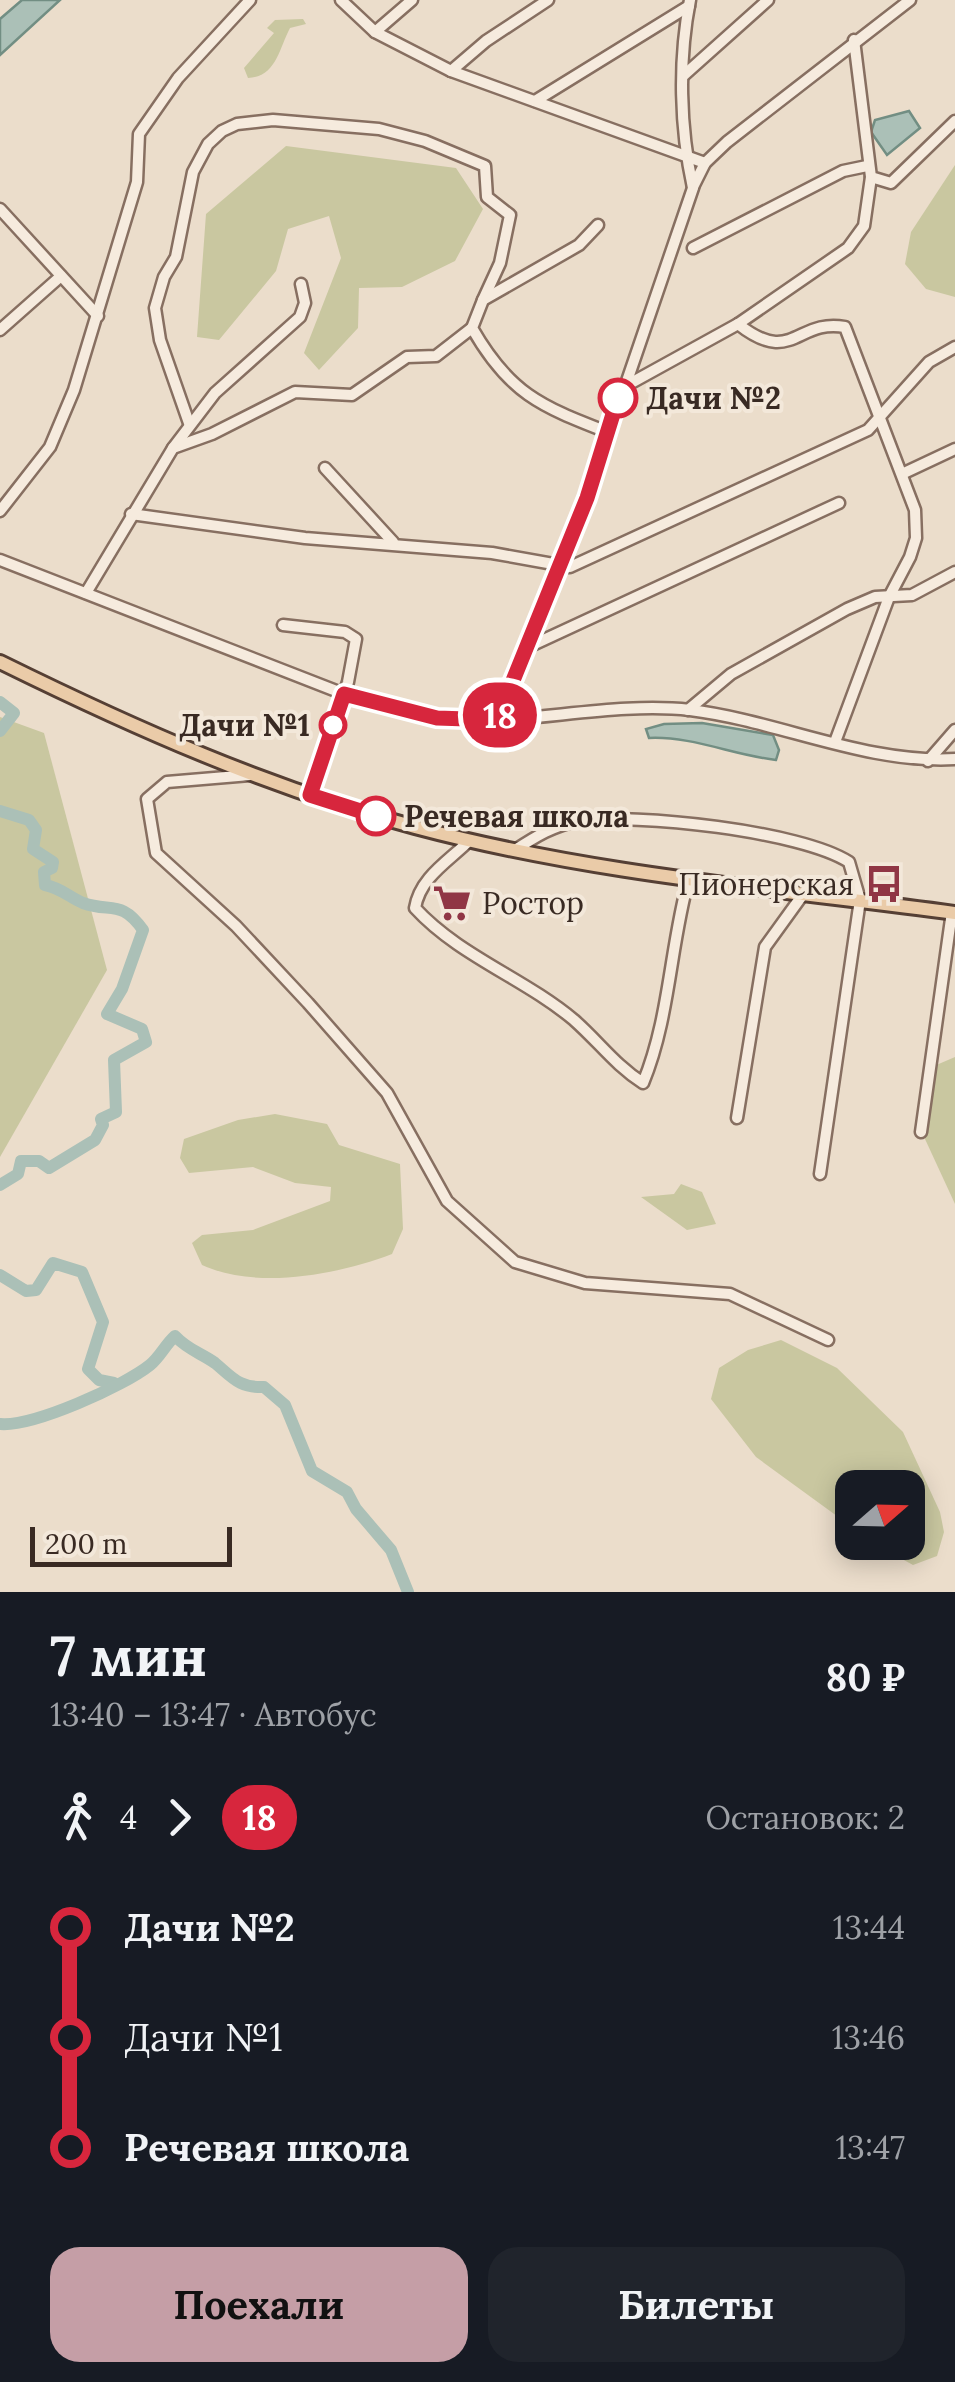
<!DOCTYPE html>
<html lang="ru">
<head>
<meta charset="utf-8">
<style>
  :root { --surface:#171b24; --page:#20242c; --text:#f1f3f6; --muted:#9ea1a6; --accent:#c59ea6 }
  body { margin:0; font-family:Lora,serif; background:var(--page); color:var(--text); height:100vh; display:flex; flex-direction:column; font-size:38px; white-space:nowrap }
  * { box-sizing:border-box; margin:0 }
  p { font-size:32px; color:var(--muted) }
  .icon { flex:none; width:55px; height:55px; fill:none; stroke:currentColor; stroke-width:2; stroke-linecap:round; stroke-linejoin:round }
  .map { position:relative; height:1592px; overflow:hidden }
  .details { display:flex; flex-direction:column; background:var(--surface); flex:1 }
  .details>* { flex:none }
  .badge { padding:0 20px; border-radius:32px; font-size:35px; line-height:65px }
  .needle { width:65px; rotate:70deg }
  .controls { position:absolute; left:835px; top:1470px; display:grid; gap:20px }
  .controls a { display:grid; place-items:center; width:90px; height:90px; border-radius:20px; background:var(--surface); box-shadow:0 5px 25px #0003; font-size:50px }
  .scale { position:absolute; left:30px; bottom:25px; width:202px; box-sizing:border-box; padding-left:10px; border:5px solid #392a23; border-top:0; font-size:28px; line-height:35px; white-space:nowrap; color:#392a23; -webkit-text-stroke:8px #f3e8da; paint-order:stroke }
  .map>.badge { position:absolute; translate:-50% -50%; box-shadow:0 0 0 5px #fff }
  .legs { display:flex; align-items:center; gap:15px; height:110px; padding:0 50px; font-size:32px }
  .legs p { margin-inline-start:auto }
  .headline { display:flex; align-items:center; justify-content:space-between; height:170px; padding:0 50px }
  h1 { font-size:55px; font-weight:800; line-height:75px }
  .action { display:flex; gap:20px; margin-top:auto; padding:20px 50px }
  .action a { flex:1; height:115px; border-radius:30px; background:var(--accent); color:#111; font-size:40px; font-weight:800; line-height:115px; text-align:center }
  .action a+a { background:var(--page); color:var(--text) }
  ul { padding:0 50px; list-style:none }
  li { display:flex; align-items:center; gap:35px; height:110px; font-size:38px }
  li i { display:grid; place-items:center; width:15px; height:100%; margin:0 12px; background:currentColor }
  li i::after { content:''; width:25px; height:25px; margin:-12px; border:8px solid; border-radius:50%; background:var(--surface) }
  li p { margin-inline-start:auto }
  li:first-child i { background:linear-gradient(#0000 50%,currentColor 0) }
  li:last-child i { background:linear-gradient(currentColor 50%,#0000 0) }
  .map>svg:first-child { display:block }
  .green { fill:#c9c7a0 }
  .water { fill:#abc0b7; stroke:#728e83; stroke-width:2.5 }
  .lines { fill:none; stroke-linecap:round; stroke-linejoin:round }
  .river { stroke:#abc0b7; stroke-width:12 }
  .minor-casing { stroke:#876f61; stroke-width:15 }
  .major-casing { stroke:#553f34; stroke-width:18 }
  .minor { stroke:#f6ebde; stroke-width:10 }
  .major { stroke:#eacba8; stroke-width:12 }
  .line-1-casing { stroke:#fff; stroke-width:22 }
  .line-1 { stroke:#d7263d; stroke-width:15 }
  .stop-1-dot { fill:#fff; stroke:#d7263d; stroke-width:5 }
  .labels { text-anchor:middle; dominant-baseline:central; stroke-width:8; stroke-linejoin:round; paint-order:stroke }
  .stop-label { font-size:30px; font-weight:bold; fill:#392a23; stroke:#f3e8da; text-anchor:start }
  .poi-label { font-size:30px; fill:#392a23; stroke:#f3e8da; text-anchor:end }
</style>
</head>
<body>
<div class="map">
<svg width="955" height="1592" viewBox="0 0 955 1592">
  <rect width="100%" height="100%" fill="#ebddcb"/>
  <g class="green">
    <path d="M303 19 306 24 290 28C279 49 276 77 248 78L244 68 274 33 267 28 275 20Z"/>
    <path d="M286 146 456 168 483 209 455 261 402 287 359 288 358 328 319 370 304 353 341 258 329 216 288 229 276 271 219 340 197 337 206 214Z"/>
    <path d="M955 165V297L926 289 905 264 911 232Z"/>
    <path d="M0 717 44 733 107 970 0 1157Z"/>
    <path d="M955 1057V1204L925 1139 934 1066Z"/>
    <path d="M275 1114 327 1124 339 1145 400 1164 403 1229 392 1254C337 1275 256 1290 202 1265L192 1243 202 1235 253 1230 330 1201 331 1187 295 1183 253 1167 189 1173 180 1158 184 1139 238 1120Z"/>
    <path d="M681 1184 702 1192 716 1224 687 1230 641 1197 674 1194Z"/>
    <path d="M781 1340 837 1368 903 1432 940 1512 944 1532 937 1556 913 1565 873 1543 908 1542V1488H852V1527L756 1457 711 1399 719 1368 748 1350Z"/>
  </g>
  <g class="water">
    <path d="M22 0H60L0 55V19Z"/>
    <path d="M909 111 920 128 887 155 871 132 875 120Z"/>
    <path d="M702 723 773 735 779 750 776 760C733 755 692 736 649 738L646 729 664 724Z"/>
  </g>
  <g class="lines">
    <g class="river">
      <path d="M0 702 14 713 0 731"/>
      <path d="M0 811 29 820 36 830 33 849 53 862 52 868 44 872 45 885C61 888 69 897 83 903 111 913 121 899 143 930L122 989 107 1014 142 1029 146 1042 114 1060 116 1112 101 1119 103 1125 95 1140 49 1168 39 1161H21L18 1174 0 1185"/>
      <path d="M0 1275 26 1291 36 1290 53 1263 82 1272 103 1322 88 1369 99 1380 114 1383"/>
      <path d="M0 1424C33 1427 124 1386 150 1365 160 1357 165 1345 175 1336 188 1350 201 1353 215 1363 233 1378 239 1388 264 1387L285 1405 312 1471 347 1492 356 1509 391 1550 408 1592"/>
    </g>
    <g class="minor-casing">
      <g id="minor">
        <path d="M341 0 375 32 451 71 705 163"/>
        <path d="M375 32 412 0"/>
        <path d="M854 40 871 177 891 183 955 121"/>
        <path d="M451 71 486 41 548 0"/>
        <path d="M683 76 768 0"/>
        <path d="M535 101 689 6"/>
        <path d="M693 187 705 163 727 142 910 0"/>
        <path d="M0 209 98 316"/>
        <path d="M598 225 579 245 483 300 472 328C509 393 540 406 607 432"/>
        <path d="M693 248 843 171 867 166"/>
        <path d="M738 324C792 367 797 318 845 327L915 510 916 538 910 557 889 597 835 742"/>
        <path d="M0 330 61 276"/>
        <path d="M622 388 738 324 848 248 864 226 871 177"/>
        <path d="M189 423 160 340 155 308 164 277 176 257 193 172 208 144 222 131 237 124 273 120 379 129 425 141 485 166 487 197 510 215 500 263 483 300"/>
        <path d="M173 448 215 393 300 317 305 303 301 284"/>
        <path d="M325 468 393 542"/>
        <path d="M904 473 955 449"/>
        <path d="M0 511 50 447 74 390 137 182 139 134 178 78 250 0"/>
        <path d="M131 514 305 538 492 553 570 567 868 430 929 362 955 347"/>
        <path d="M0 560 344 694 437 718 497 720 587 498 693 188C680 128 678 61 690 0"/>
        <path d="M86 593 173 448 212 434 295 392 352 395 407 357 436 356 472 328"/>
        <path d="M283 625 345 632 356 639 348 682 310 795"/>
        <path d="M524 649 839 503"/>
        <path d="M688 710 731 674 847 609 875 597 912 595 955 572"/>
        <path d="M497 720C559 717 628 703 690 710 779 721 865 764 955 759"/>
        <path d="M928 761 955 730"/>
        <path d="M250 775 167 782 147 799 156 853 236 926 308 1003 387 1093 447 1201 515 1262 585 1283 730 1294 828 1340"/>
        <path d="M470 840C449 861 420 877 415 908 459 956 524 978 574 1020 599 1042 615 1065 643 1083 670 1018 670 945 689 878"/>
        <path d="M515 850C535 837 554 825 578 821 636 813 801 831 849 862L860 900 820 1174"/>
        <path d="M737 1118 765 947 804 893"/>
        <path d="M921 1132 952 912"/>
      </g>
    </g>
    <g class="major-casing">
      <path id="major" d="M0 662C134 728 271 789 415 827 591 874 775 889 955 913"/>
    </g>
    <use href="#minor" class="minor"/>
    <use href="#major" class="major"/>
  </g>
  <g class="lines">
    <g class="line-1-casing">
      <path id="line-1" d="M376 816 310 795 344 694 437 718 497 720 587 498 618 398"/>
    </g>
    <use href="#line-1" class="line-1"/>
  </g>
  <defs>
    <g id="bus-bare" transform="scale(3)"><path d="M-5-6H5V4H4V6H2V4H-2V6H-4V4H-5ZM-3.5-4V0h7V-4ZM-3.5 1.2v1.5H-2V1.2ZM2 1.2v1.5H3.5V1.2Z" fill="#903645" stroke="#f3e8da" stroke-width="2.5" paint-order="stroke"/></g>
    <g id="supermarket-bare" transform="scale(3)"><path d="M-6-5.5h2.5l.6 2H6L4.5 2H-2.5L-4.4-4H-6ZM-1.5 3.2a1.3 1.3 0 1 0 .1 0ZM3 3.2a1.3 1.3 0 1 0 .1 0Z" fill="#903645" stroke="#f3e8da" stroke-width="2.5" paint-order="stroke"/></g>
  </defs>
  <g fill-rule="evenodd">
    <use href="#bus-bare" x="884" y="884"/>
    <use href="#supermarket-bare" x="452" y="903"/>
  </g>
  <g class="stop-1-dot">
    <circle cx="618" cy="398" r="18"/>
    <circle cx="333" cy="725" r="12"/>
    <circle cx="376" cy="816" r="18"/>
  </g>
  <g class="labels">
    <g class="stop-label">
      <text x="646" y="398">Дачи №2</text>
      <text x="310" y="725" text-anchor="end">Дачи №1</text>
      <text x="404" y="816">Речевая школа</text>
    </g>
    <g class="poi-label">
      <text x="854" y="884">Пионерская</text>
      <text x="482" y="903" text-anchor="start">Ростор</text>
    </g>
  </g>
</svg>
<div class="controls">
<a><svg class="needle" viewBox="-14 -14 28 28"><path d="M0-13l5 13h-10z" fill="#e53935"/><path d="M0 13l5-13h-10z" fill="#9ea1a6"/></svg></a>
</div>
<div class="scale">200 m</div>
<b class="badge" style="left:500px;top:715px;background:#d7263d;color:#fff">18</b>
</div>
<section class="details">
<div class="headline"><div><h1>7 мин</h1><p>13:40 – 13:47 · Автобус</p></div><b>80 ₽</b></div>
<div class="legs"><svg class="icon" aria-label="walk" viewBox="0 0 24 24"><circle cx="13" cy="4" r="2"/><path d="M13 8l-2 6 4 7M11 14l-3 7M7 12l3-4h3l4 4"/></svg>4<svg class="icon" aria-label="forward" viewBox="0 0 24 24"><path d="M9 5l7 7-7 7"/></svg><b class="badge" style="background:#d7263d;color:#fff">18</b><p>Остановок: 2</p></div>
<ul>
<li><i style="color:#d7263d"></i><b>Дачи №2</b><p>13:44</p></li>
<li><i style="color:#d7263d"></i><span>Дачи №1</span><p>13:46</p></li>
<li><i style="color:#d7263d"></i><b>Речевая школа</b><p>13:47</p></li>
</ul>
<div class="action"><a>Поехали</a><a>Билеты</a></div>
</section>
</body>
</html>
